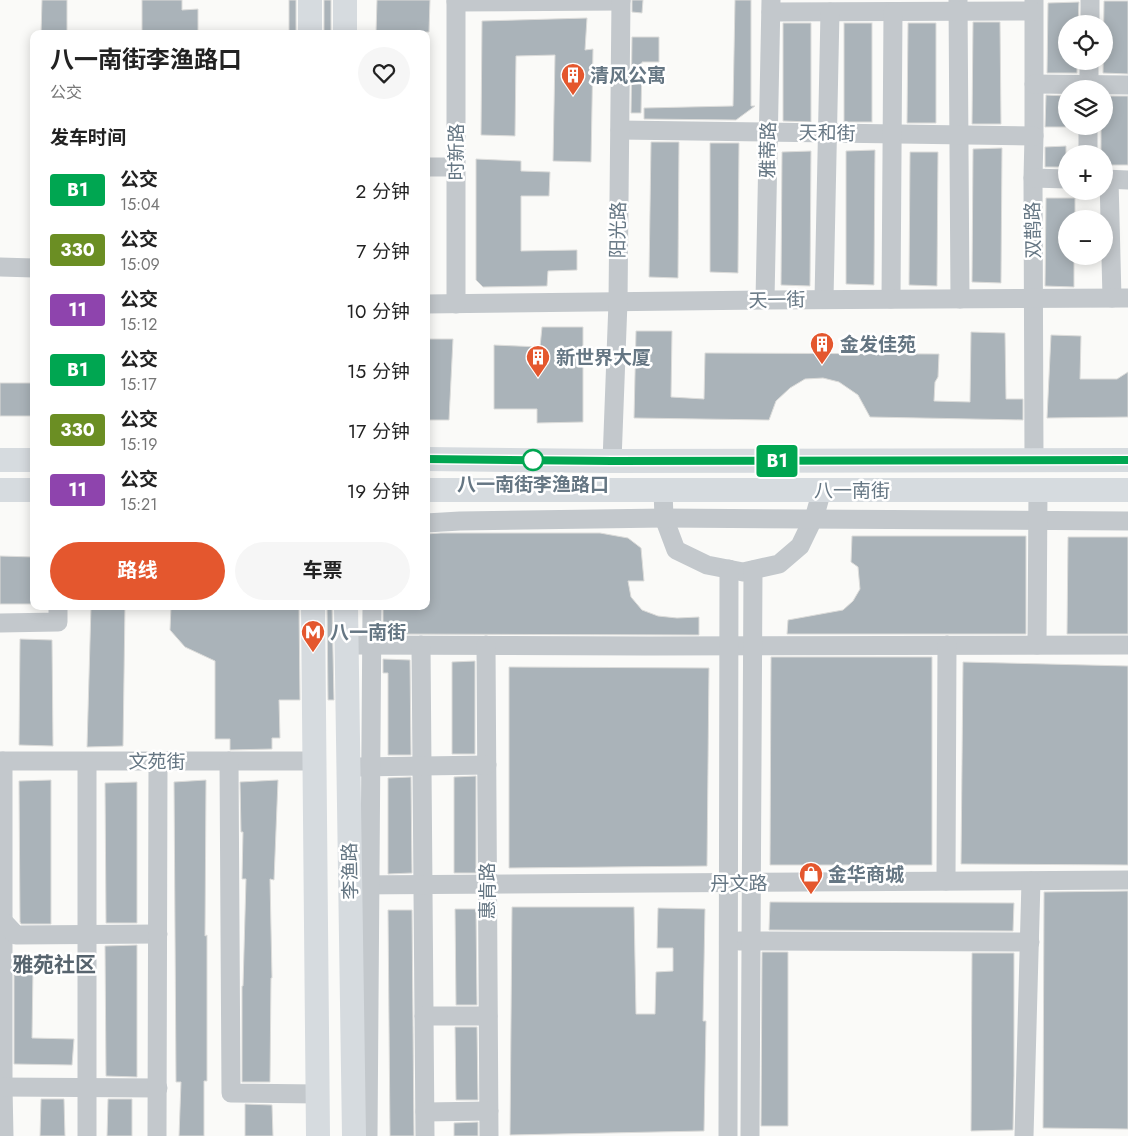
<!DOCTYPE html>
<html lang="zh">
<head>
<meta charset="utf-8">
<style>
  :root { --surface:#fff; --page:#f6f6f6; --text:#222; --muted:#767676; --accent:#e4572e }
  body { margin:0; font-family:Jost,"Noto Sans SC",sans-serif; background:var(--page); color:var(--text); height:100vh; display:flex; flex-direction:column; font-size:19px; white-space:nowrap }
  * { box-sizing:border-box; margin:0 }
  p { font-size:16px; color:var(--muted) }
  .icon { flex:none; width:28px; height:28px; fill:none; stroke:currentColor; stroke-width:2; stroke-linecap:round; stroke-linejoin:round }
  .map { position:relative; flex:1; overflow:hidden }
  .details { position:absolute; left:30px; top:30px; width:400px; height:580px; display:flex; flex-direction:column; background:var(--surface); border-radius:10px; box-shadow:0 2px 12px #0003 }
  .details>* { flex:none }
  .badge { padding:0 10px; border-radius:4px; font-size:18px; line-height:32px }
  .controls { position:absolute; left:1058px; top:15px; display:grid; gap:10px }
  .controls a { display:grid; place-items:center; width:55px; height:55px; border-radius:50%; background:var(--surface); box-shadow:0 2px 12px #0003; font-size:25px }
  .map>.badge { position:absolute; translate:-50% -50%; box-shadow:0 0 0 2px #fff }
  h2 { padding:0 20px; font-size:19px; line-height:45px }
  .round { display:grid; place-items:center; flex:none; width:52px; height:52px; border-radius:26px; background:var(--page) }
  .headline { display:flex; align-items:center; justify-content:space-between; height:85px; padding:0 20px }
  h1 { font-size:24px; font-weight:700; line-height:38px }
  .cta { display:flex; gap:10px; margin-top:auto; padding:10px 20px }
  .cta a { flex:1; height:58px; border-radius:30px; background:var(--accent); color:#fff; font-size:20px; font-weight:700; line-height:58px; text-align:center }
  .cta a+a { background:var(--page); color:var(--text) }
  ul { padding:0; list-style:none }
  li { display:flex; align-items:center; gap:15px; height:60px; padding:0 20px }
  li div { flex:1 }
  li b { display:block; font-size:19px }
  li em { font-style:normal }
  li .badge { min-width:55px; font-weight:700; text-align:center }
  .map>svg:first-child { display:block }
  .building { fill:#aab3b9; stroke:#dcdcda }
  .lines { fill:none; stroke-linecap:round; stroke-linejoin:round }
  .minor { stroke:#c3c8cc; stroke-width:19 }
  .major { stroke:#d6dbdf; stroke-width:24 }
  .line-casing { stroke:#fff; stroke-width:11 }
  .line { stroke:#00a651; stroke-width:8 }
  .stop-dot { fill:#fff; stroke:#00a651; stroke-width:2.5 }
  .labels { text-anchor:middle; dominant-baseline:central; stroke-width:5; stroke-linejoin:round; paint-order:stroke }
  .poi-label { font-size:19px; font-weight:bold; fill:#657683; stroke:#fff; text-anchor:start }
  .street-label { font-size:19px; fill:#657683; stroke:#fff }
  .stop-label { font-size:19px; font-weight:bold; fill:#657683; stroke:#fff }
  .quarter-label { font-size:21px; font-weight:bold; fill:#57646e; stroke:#fff }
</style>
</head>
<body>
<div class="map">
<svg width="1128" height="1136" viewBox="0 0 1128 1136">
  <rect width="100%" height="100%" fill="#fafaf8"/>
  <g class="building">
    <path d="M42 0H67V34H41Z"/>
    <path d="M142 0H182V10L198 9V34H142Z"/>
    <rect x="289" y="0" width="7" height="34"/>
    <rect x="324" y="0" width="7" height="34"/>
    <path d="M377 0H430L429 32 376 33Z"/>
    <path d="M632 0H643L642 13 632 12Z"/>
    <path d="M735 0H751V106H755L736 120 644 119V108L733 106Z"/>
    <path d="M1104 1H1128V74L1103 73Z"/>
    <path d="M1079 2 1078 24H1066V61H1077V73H1047L1048 3Z"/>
    <path d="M587 18 585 50 593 49 591 162 553 161 555 55 516 56 515 136 481 135 482 21Z"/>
    <path d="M973 22H1000L1001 124H972Z"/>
    <path d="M783 23H811V122L783 121Z"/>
    <rect x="844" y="23" width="28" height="99"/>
    <path d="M908 23H936V123H907Z"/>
    <path d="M632 37H659V62H642L641 113H631Z"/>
    <path d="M1046 95 1066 96V127H1045Z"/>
    <path d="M1104 96H1128V165H1104V154H1101V126H1104Z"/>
    <path d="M651 142H679L678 278 649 277Z"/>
    <path d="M710 143H739L738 273 710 272Z"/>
    <path d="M1066 146V167H1045V147Z"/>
    <path d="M1002 148 1001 283 972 282 973 149Z"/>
    <path d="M875 150 874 285 846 284V151Z"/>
    <path d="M811 151 810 286 781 285 782 152Z"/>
    <path d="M910 152H938L937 286 909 285Z"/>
    <path d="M476 159 521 161V171L550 172 549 196H521V251L577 250V270L548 271 547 286 483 287 476 280Z"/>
    <path d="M1046 198H1075V219H1066V256H1074V287L1045 286Z"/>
    <path d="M542 327H583V422L537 423V409H494V345L540 347Z"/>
    <path d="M636 331H672L671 397 704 399 705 353 939 354 938 377 935 382 934 401 970 402 971 332 1005 333 1006 399H1023V420L870 417 858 395 839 382 823 378 805 379 790 388 776 401 769 420 634 418Z"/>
    <path d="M1051 335 1081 336 1080 379H1117L1128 372V417L1047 418Z"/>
    <path d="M426 339H453L449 420H426Z"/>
    <rect x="0" y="383" width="34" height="33"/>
    <path d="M441 533H600L628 538 641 548 644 581H628L631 597 642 610 658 616 677 618 699 617V635L383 634V606H426V534Z"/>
    <path d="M852 536H1026V634H787L788 620 843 610 853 601 860 589 858 567 851 562Z"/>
    <path d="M1068 537H1128V634H1067Z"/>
    <path d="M0 556 34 557V604H0Z"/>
    <path d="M91 606H125L123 746 87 747Z"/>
    <path d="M171 606H299L300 700H279L280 738H272V749L230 750V739H215V661L185 647 170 630Z"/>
    <path d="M327 606H332L334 700H328Z"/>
    <path d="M20 639 52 640 53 746 19 745Z"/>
    <path d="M771 657H932V865H770Z"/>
    <path d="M383 659 410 660 411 755H388V673H383Z"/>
    <path d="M475 661V754H452V662Z"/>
    <path d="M963 662 1128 666V865L961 864Z"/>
    <path d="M509 667 709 668 707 866 509 868Z"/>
    <path d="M476 776V873H454V777Z"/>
    <path d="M411 777 412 873 388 874V778Z"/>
    <path d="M51 780V924H21L20 922 19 781Z"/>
    <path d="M206 780 205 936 207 935V1081H204V1136H179L181 1082H176L174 782Z"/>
    <path d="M278 780 274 880 270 879 272 978H271L270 1082H242V986H243L246 879H242L243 832H241L240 782Z"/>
    <path d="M137 782V923H106L105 783Z"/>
    <path d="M1128 891V1129L1043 1128 1044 892Z"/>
    <path d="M770 902 1014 903 1013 931 769 930Z"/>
    <path d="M512 907H634L636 1014H655L656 972 673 971V948H657L658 908 705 909 703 1021H706L704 1131 510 1135Z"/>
    <path d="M455 909H476L477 1005H456Z"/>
    <path d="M388 910H412L414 1136H390Z"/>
    <path d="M137 945V1077L106 1076 105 946Z"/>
    <path d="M762 952H788V1126H761Z"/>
    <path d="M972 953H1014V1075L1013 1130 971 1131Z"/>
    <path d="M14 970H33L32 1038 74 1039 72 1065 14 1064Z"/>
    <path d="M455 1027H477L478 1100H456Z"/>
    <path d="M41 1099H64L65 1136H40Z"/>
    <path d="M108 1099H132V1136H107Z"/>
    <path d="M245 1104 272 1105 273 1136H245Z"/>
    <path d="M478 1122V1136H454V1123Z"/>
  </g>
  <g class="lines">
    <g class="minor">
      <path d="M958 0 960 299"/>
      <path d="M1034 0V136L1033 178 1034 461"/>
      <path d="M456 2 621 1"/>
      <path d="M771 12 1033 11"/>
      <path d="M1090 24V0"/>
      <path d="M1034 84 1128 85"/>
      <path d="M1089 89V61"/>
      <path d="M620 130 1034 136"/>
      <path d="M1088 154V126"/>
      <path d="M426 167H456"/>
      <path d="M1033 178 1066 179"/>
      <path d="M1104 179 1128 180"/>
      <path d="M1109 179 1112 298"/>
      <path d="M0 267 34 268"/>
      <path d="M824 299 830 12"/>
      <path d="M891 299 893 12"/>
      <path d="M765 300 771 0"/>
      <path d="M426 304 765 300 1128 298"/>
      <path d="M456 304V0"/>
      <path d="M612 461 618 302 621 0"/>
      <path d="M663 490 664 518 676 550 707 565 743 572 779 564 800 546 815 515 822 490"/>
      <path d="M426 523 460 521 664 518 1128 521"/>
      <path d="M0 623 58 622V606"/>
      <path d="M346 645 648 646 1128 645"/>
      <path d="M421 645 425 1136"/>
      <path d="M486 645 489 1136"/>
      <path d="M1037 645 1038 490"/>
      <path d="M0 761H315"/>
      <path d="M3 761V1087L4 1136"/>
      <path d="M229 761 231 1093 318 1094"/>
      <path d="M358 767 487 765"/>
      <path d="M946 881 947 645"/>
      <path d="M350 885 1128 880"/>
      <path d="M0 921H3L16 935 158 934"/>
      <path d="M739 941 1030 942"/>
      <path d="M424 1016H488"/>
      <path d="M0 1087 158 1088"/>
      <path d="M425 1112 489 1111"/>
      <path d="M87 1136V762"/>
      <path d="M157 1136 158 761"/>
      <path d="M368 1136 372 606"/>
      <path d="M728 1136 729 569"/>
      <path d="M750 1136 753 570"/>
      <path d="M1024 1136 1031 881"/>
    </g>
    <g class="major">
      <path d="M310 0V34"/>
      <path d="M345 0V34"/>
      <path d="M426 459 612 461 1128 460"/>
      <path d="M0 460H34"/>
      <path d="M0 490H34"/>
      <path d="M426 490H1128"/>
      <path d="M313 606 318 1136"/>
      <path d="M346 606 354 1136"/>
    </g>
  </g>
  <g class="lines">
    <g class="line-casing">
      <path id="line" d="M426 459 612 461 1128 460"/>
    </g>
    <use href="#line" class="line"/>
  </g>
  <defs>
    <g id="building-pin" transform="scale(1.25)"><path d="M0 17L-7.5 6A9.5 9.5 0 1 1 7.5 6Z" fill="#e4572e" stroke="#fff"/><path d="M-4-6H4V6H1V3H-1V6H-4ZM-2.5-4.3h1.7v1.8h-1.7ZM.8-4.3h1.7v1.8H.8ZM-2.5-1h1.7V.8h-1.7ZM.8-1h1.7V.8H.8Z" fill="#fff"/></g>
    <g id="metro-pin" transform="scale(1.25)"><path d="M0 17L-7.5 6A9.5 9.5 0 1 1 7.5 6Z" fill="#e4572e" stroke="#fff"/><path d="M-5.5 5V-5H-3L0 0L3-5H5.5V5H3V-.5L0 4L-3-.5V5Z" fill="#fff"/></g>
    <g id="shop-pin" transform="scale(1.25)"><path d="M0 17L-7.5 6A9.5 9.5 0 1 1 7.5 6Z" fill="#e4572e" stroke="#fff"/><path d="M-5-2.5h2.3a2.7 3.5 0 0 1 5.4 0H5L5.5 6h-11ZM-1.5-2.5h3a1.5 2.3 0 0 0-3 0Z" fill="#fff"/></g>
  </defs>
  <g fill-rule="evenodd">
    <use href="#building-pin" x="573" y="75"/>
    <use href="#building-pin" x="822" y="344"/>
    <use href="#building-pin" x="538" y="357"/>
    <use href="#metro-pin" x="313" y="632"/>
    <use href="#shop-pin" x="811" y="874"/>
  </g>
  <circle class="stop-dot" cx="533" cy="460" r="10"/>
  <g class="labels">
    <g class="poi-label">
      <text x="590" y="75">清风公寓</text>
      <text x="840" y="344">金发佳苑</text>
      <text x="556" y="357">新世界大厦</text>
      <text x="330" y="632">八一南街</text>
      <text x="828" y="874">金华商城</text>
    </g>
    <g class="street-label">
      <text transform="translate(827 133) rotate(1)">天和街</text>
      <text transform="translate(768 150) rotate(-89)">雅蒂路</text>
      <text transform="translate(456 152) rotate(-90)">时新路</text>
      <text transform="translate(618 230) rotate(-89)">阳光路</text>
      <text transform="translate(1033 230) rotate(-91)">双鹊路</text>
      <text transform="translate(777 300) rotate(-1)">天一街</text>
      <text x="852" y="490">八一南街</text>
      <text x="157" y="761">文苑街</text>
      <text transform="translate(350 871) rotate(-91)">李渔路</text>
      <text x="739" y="883">丹文路</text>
      <text transform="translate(487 891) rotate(-90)">惠肯路</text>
    </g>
    <g class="stop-label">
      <text x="533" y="484">八一南街李渔路口</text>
    </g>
    <g class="quarter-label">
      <text x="54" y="965">雅苑社区</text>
    </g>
  </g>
</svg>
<div class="controls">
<a><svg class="icon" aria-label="locate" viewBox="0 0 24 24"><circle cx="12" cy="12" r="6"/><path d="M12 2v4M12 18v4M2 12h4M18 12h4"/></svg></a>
<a><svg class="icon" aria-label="layers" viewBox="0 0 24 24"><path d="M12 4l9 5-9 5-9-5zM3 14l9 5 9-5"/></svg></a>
<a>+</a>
<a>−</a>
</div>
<b class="badge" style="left:777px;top:461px;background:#00a651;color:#fff">B1</b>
<section class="details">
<div class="headline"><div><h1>八一南街李渔路口</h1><p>公交</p></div><a class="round"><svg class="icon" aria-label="heart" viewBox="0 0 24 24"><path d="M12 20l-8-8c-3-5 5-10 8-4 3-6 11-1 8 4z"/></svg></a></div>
<h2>发车时间</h2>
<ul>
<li><span class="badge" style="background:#00a651;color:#fff">B1</span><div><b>公交</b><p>15:04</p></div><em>2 分钟</em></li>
<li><span class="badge" style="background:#6b8e23;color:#fff">330</span><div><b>公交</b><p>15:09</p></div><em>7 分钟</em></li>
<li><span class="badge" style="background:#8e44ad;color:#fff">11</span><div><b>公交</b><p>15:12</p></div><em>10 分钟</em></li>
<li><span class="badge" style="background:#00a651;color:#fff">B1</span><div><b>公交</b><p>15:17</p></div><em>15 分钟</em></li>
<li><span class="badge" style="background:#6b8e23;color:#fff">330</span><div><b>公交</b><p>15:19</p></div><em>17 分钟</em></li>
<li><span class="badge" style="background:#8e44ad;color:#fff">11</span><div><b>公交</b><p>15:21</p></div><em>19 分钟</em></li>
</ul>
<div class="cta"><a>路线</a><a>车票</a></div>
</section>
</div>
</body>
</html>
